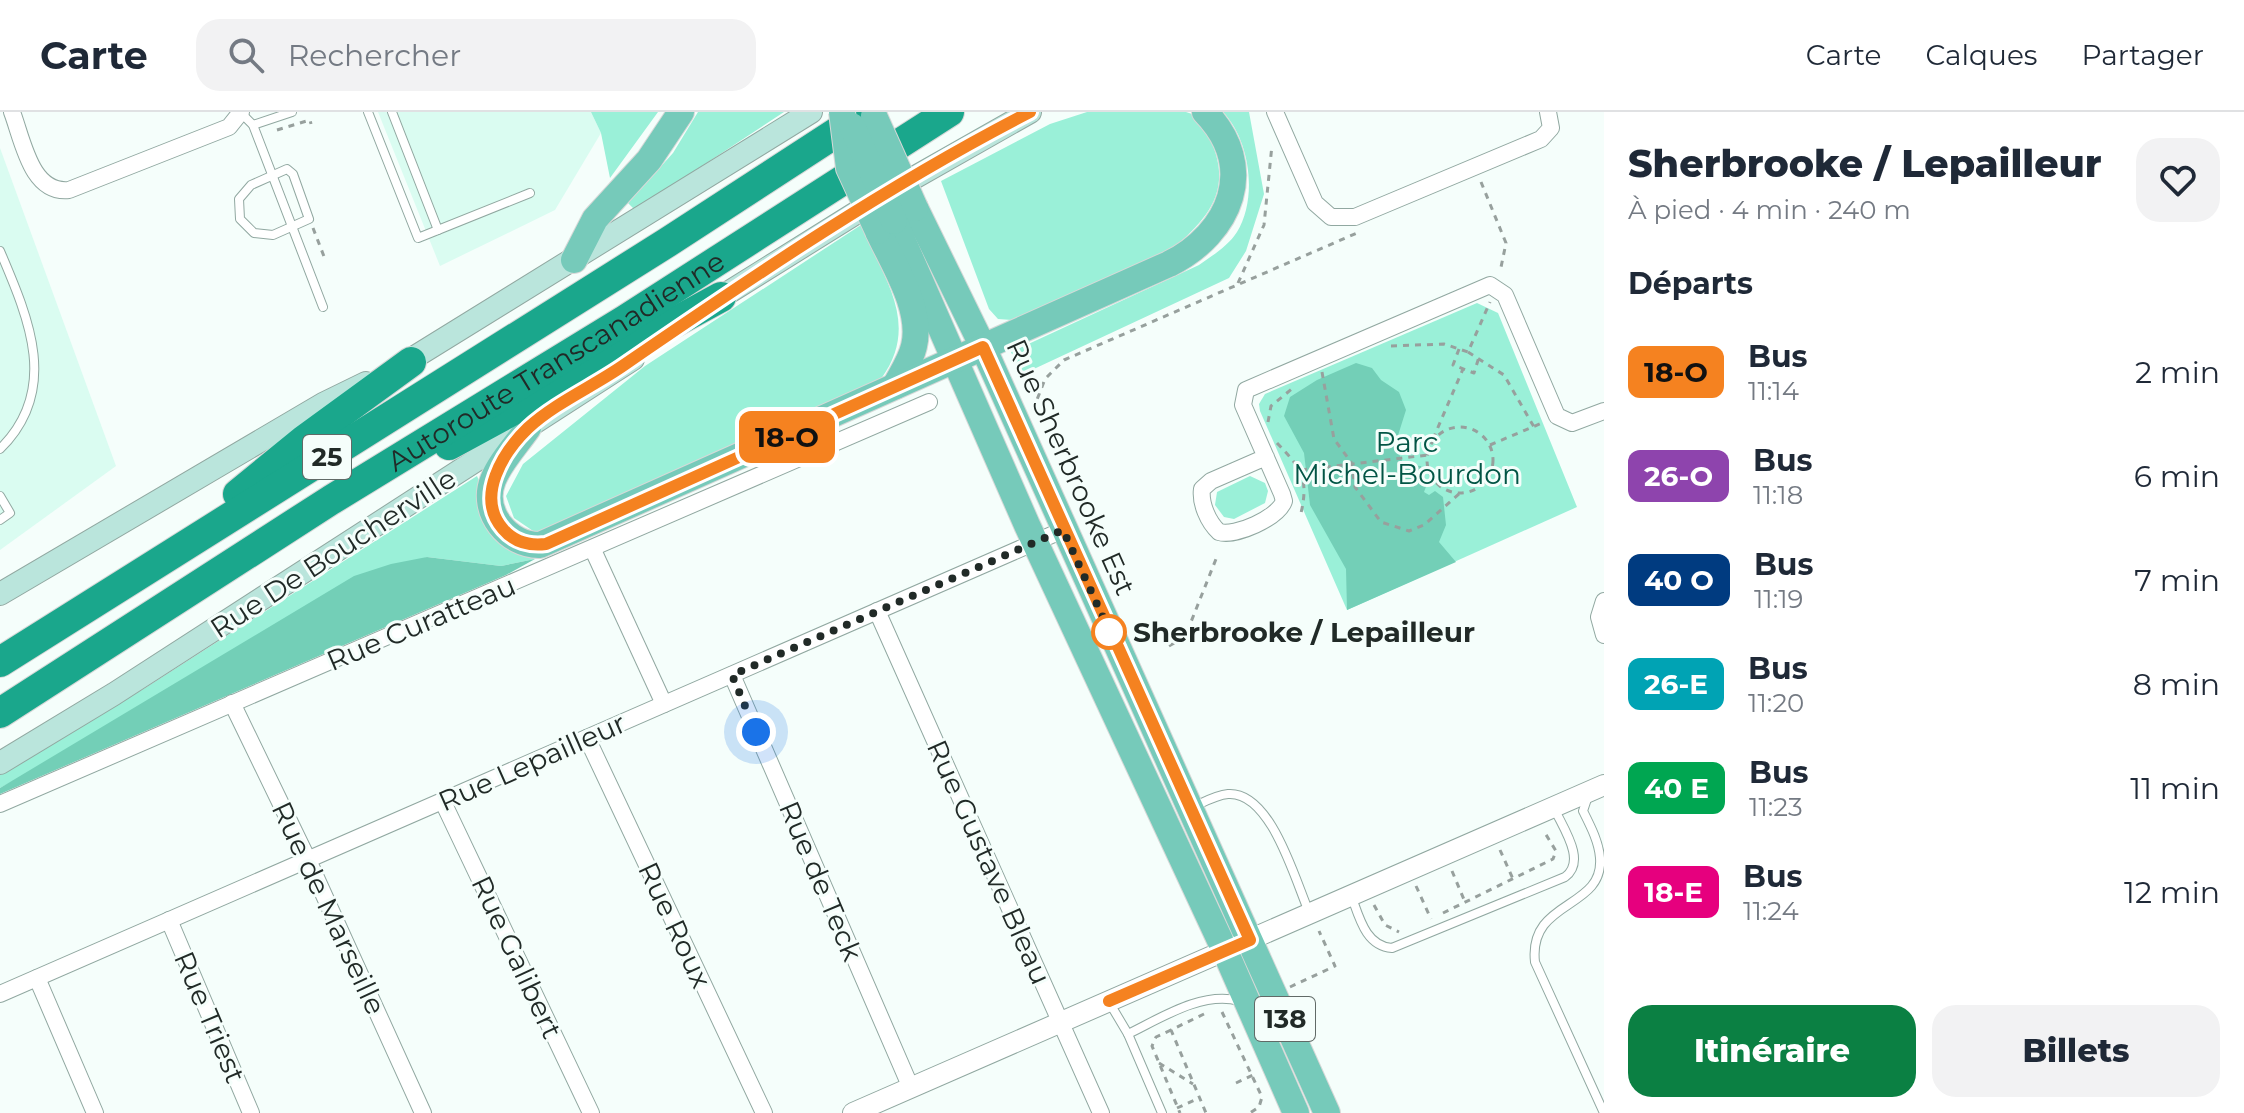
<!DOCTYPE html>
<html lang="fr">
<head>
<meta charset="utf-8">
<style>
  :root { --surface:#fff; --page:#f2f2f3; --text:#1f2937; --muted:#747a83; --line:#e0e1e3; --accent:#0b8043 }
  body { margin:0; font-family:Montserrat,sans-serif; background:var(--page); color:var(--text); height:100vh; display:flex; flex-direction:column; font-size:30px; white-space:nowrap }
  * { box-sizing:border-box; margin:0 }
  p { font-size:26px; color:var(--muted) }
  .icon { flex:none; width:44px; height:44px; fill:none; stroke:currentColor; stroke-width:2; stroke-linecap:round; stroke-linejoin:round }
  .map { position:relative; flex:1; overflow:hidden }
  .side { display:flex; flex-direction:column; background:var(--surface); width:640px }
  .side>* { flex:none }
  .badge { padding:0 16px; border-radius:12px; font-size:28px; line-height:52px }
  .you { position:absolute; width:40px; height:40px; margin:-20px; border:6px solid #fff; border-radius:50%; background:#1a73e8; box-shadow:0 0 0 12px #1a73e833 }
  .map>.badge { position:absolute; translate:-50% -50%; box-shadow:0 0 0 4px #fff }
  h2 { padding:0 24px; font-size:30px; line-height:72px }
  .round { display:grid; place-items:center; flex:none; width:84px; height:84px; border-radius:24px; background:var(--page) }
  .overview { display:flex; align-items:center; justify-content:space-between; height:136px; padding:0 24px }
  h1 { font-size:38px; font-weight:800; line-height:60px }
  .cta { display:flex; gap:16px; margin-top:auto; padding:16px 24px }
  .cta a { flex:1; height:92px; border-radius:24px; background:var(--accent); color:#fff; font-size:32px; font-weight:800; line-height:92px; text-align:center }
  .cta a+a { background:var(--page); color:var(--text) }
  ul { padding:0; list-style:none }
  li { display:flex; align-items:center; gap:24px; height:104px; padding:0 24px }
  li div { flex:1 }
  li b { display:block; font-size:30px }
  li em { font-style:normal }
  li .badge { min-width:88px; font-weight:700; text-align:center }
  header { display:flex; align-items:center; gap:48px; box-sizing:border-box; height:112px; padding:0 40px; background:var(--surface); border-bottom:2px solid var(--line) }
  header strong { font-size:38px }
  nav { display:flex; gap:44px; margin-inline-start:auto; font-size:28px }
  .search { width:560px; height:72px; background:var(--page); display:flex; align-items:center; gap:20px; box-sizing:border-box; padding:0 28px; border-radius:24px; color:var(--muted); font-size:30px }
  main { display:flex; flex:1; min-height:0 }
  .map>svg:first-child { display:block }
  .built { fill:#dafcf1 }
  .green { fill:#9af0d8 }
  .forest { fill:#73cfb7 }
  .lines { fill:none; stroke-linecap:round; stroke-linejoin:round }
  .service-casing { stroke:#91a8a1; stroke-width:10 }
  .minor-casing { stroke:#91a8a1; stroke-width:18 }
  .tertiary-casing { stroke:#91a8a1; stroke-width:22 }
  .secondary-casing { stroke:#91a8a1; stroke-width:24 }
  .primary-casing { stroke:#d7d9d8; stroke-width:28 }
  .motorway-casing { stroke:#d7d9d8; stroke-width:32 }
  .path { stroke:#97a09d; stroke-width:3; stroke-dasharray:6 6; stroke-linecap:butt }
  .service { stroke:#fff; stroke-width:8 }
  .minor { stroke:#fff; stroke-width:16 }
  .tertiary { stroke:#fff; stroke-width:20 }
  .secondary { stroke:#bae5dc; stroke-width:22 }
  .primary { stroke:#76caba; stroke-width:26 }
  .motorway { stroke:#1aa78c; stroke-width:30 }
  .primary-bridge-casing { stroke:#d7d9d8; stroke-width:28; stroke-linecap:butt }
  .primary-bridge { stroke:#76caba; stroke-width:26 }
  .line-casing { stroke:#fff; stroke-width:18 }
  .line { stroke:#f58220; stroke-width:12 }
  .walk { stroke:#212a27; stroke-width:8; stroke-dasharray:0 14.4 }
  .stop-dot { fill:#fff; stroke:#f58220; stroke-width:4 }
  .labels { text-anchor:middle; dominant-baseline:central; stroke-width:6; stroke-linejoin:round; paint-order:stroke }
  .shield { fill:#f5fefb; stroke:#616a67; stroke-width:2 }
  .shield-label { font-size:26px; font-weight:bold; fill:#212a27 }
  .street-label { font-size:28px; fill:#212a27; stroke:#f5fefb }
  .park-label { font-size:28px; fill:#025545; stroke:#f5fefb }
  .stop-label { font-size:28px; font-weight:bold; fill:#212a27; stroke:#f5fefb; text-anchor:start }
</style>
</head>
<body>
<header>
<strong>Carte</strong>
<div class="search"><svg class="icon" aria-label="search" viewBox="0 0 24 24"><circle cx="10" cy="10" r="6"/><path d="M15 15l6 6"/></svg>Rechercher</div>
<nav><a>Carte</a><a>Calques</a><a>Partager</a></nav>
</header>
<main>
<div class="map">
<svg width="1604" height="1001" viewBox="0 0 1604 1001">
  <rect width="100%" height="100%" fill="#f5fefb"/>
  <g class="built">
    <path d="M378 0H591L601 21 555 98 440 154Z"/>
    <path d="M0 36 116 354 0 438Z"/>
  </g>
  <g class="green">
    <path d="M591 0H658L610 66 601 21Z"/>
    <path d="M698 0H784L635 98 628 91 673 41Z"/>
    <path d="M1087 0C1112 0 1163 0 1186 0 1199 3 1204 15 1210 27 1233 76 1210 105 1172 137L1012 208 998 207 989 197 941 69 1050 12Z"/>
    <path d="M1223 0H1249L1264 82 1246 139 1229 166 1021 263 1011 240 1199 153C1213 143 1228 134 1237 120 1258 86 1250 28 1223 0Z"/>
    <path d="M861 113C884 167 921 212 881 267L536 421 514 406 506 384 523 352 645 254Z"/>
    <path d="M1477 191 1498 201 1577 395 1347 498 1260 299 1259 292 1265 282Z"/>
    <path d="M477 364 507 433 535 447 501 454 427 445 0 676V663L145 576Z"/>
    <path d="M1250 364 1265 371 1268 379 1265 391 1234 407 1224 405 1215 393 1217 380Z"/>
  </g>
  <g class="forest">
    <path d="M1356 251 1372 256 1381 268 1399 280 1406 298 1395 333 1404 353 1421 354 1427 372 1424 380 1429 383 1435 379 1443 385 1446 413 1439 430 1456 450 1347 498 1346 457 1310 393 1304 341 1284 304 1290 285 1317 268Z"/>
    <path d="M427 445 501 454 535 447 506 463 0 682V676L354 464 391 452Z"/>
  </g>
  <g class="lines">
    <g class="service-casing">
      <g id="service">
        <path d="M368 0 418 126 530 81"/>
        <path d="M392 0 438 118"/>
        <path d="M241 1 253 13 323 195"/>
        <path d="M253 13 292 0"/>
        <path d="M287 57 293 62 309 107 273 123 254 121 240 107 239 87 251 73Z"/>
        <path d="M0 139C29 207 60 278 0 337"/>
        <path d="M0 384 10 401 0 408"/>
        <path d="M1589 681 1583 699C1590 713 1599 730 1600 746 1604 798 1528 787 1535 850L1604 1001"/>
        <path d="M1193 695C1204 690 1216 683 1228 682 1271 679 1295 768 1309 800"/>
        <path d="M1351 783C1359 804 1365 834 1392 836L1565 765C1587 749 1563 716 1554 696"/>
        <path d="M1109 890 1128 922 1162 1001"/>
        <path d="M1128 922C1161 906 1202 879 1239 889"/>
      </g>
    </g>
    <g class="minor-casing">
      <g id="minor">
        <path d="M12 0C23 29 31 82 69 78L229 15 241 0"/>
        <path d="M1275 0 1315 91 1331 105H1355L1541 27 1551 16 1548 0"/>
        <path d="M1266 345 1211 369 1202 377C1200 391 1208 410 1219 420 1235 425 1278 406 1284 389L1282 382 1243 293 1246 278 1490 173 1505 183 1557 304 1572 311 1604 299"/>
        <path d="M593 438 664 592"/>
        <path d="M1604 489 1599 505 1604 523"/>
        <path d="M877 499 1101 1001"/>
        <path d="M732 563 911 976"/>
        <path d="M232 591 308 748 423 1001"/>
        <path d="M587 626 764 1001"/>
        <path d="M443 690 591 1001"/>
        <path d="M0 692 929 290"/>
        <path d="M169 808 251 1001"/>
        <path d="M37 866 95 1001"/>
        <path d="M0 882 1063 418"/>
      </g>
    </g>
    <g class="tertiary-casing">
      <path id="tertiary" d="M853 1001 1604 673"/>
    </g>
    <g class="secondary-casing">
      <g id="secondary">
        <path d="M710 192 896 76 1030 0"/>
        <path d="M397 256 811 0"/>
        <path d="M0 482 323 292 366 271"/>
        <path d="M0 651 114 582 633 247"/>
      </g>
    </g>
    <g class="primary-casing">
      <g id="primary">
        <path d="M915 96 983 235 1327 1001"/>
        <path d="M894 109 1027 413 1225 839 1296 1001"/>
        <path d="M878 119C893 152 923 197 914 234 911 248 902 261 895 274"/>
        <path d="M574 148 595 107 649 48 681 0"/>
        <path d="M528 316C517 332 500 350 493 368 480 400 509 434 540 433L1169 152C1231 121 1258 55 1205 0"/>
      </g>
    </g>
    <g class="motorway-casing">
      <g id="motorway">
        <path d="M449 333 721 185"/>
        <path d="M238 382 304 328 411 250"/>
        <path d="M0 550 668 130 868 0"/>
        <path id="s1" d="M0 601 331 388 625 208 949 0"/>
      </g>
    </g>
    <g class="path">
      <path d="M277 18 310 8 311 12"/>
      <path d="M1481 70 1506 131 1500 160"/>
      <path d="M313 116 325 147"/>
      <path d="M1238 171 1264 113 1272 33"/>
      <path d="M1391 234 1444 232 1468 240 1490 190"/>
      <path d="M1459 237 1453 253 1474 261 1479 245"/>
      <path d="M1468 240 1504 263 1534 315"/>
      <path d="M1322 260 1334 327 1351 350 1355 375 1381 410 1409 419 1424 413 1460 381"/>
      <path d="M1033 298 1045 267 1064 248 1357 121"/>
      <path d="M1268 310 1271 294 1293 276"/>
      <circle cx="1460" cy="348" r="33"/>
      <path d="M1433 327 1463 257"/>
      <path d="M1277 331C1301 356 1309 366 1301 401"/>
      <path d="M1490 333 1542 311"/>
      <path d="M1301 358 1428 343"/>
      <path d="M1169 534 1185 525 1218 442"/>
      <path d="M1500 738 1513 767"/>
      <path d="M1452 759 1465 790"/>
      <path d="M1416 774 1431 807"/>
      <path d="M1374 793 1385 813 1399 820"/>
      <path d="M1443 801 1553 747 1556 739 1545 721"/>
      <path d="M1290 875 1335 854 1319 819"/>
      <path d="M1222 900 1262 985 1259 995 1250 1001"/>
      <path d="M1204 902 1171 918 1206 1001"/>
      <path d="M1171 918 1156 925 1152 934 1180 1001"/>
      <path d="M1159 951 1193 972"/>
      <path d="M1236 971 1253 963"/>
      <path d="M1177 996 1199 986"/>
    </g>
    <use href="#service" class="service"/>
    <use href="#minor" class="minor"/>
    <use href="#tertiary" class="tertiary"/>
    <use href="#secondary" class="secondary"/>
    <use href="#primary" class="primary"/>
    <use href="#motorway" class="motorway"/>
    <g class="primary-bridge-casing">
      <g id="primary-bridge">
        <path d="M842 0 849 56 878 119"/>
        <path d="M874 4 915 96"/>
        <path d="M852 14 894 109"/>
      </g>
    </g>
    <use href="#primary-bridge" class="primary-bridge"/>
  </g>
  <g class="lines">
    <g class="line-casing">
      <path id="line" d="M1030 0C888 73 755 163 624 253 594 274 555 291 528 316 503 340 475 385 503 417 514 430 530 434 546 432L983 235 1250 828 1109 889"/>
    </g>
    <use href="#line" class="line"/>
    <path class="walk" d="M756 620 732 563 1063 418 1112 525 1109 520"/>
  </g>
  <circle class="stop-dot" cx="1109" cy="520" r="16"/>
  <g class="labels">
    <g class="shield">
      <rect x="303" y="323" width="48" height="44" rx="6"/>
      <rect x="1255" y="885" width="60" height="44" rx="6"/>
    </g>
    <g class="shield-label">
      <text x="327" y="345">25</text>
      <text x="1285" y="907">138</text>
    </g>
    <g class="street-label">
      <text stroke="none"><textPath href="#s1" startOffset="658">Autoroute Transcanadienne</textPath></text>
      <text transform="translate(1071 355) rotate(66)">Rue Sherbrooke Est</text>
      <text transform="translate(333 441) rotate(-33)">Rue De Boucherville</text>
      <text transform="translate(421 511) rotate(-23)">Rue Curatteau</text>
      <text transform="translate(532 650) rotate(-24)">Rue Lepailleur</text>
      <text transform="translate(989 750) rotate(66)">Rue Gustave Bleau</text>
      <text transform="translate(821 769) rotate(67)">Rue de Teck</text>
      <text transform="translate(329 796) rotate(65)">Rue de Marseille</text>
      <text transform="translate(675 813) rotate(65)">Rue Roux</text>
      <text transform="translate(517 845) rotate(65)">Rue Galibert</text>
      <text transform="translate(210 905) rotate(67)">Rue Triest</text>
    </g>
    <g class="park-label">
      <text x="1407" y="330">Parc<tspan x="1407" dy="32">Michel-Bourdon</tspan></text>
    </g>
    <g class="stop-label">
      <text x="1133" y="520">Sherbrooke / Lepailleur</text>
    </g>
  </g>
</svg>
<div class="you" style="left:756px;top:620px"></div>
<b class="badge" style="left:787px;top:325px;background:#f58220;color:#111">18-O</b>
</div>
<section class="side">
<div class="overview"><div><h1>Sherbrooke / Lepailleur</h1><p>À pied · 4 min · 240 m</p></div><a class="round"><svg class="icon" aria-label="heart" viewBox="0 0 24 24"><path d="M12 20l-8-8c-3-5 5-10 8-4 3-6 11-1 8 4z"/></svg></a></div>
<h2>Départs</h2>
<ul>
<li><span class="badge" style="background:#f58220;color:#111">18-O</span><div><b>Bus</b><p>11:14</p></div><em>2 min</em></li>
<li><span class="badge" style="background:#8e44ad;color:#fff">26-O</span><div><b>Bus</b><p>11:18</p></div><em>6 min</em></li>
<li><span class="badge" style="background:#003b80;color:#fff">40 O</span><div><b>Bus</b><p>11:19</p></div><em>7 min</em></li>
<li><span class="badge" style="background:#00a3b4;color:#fff">26-E</span><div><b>Bus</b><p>11:20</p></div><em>8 min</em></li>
<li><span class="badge" style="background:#00a651;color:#fff">40 E</span><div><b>Bus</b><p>11:23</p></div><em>11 min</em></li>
<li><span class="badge" style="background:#e6007e;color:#fff">18-E</span><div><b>Bus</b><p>11:24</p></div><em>12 min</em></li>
</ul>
<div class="cta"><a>Itinéraire</a><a>Billets</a></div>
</section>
</main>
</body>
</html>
